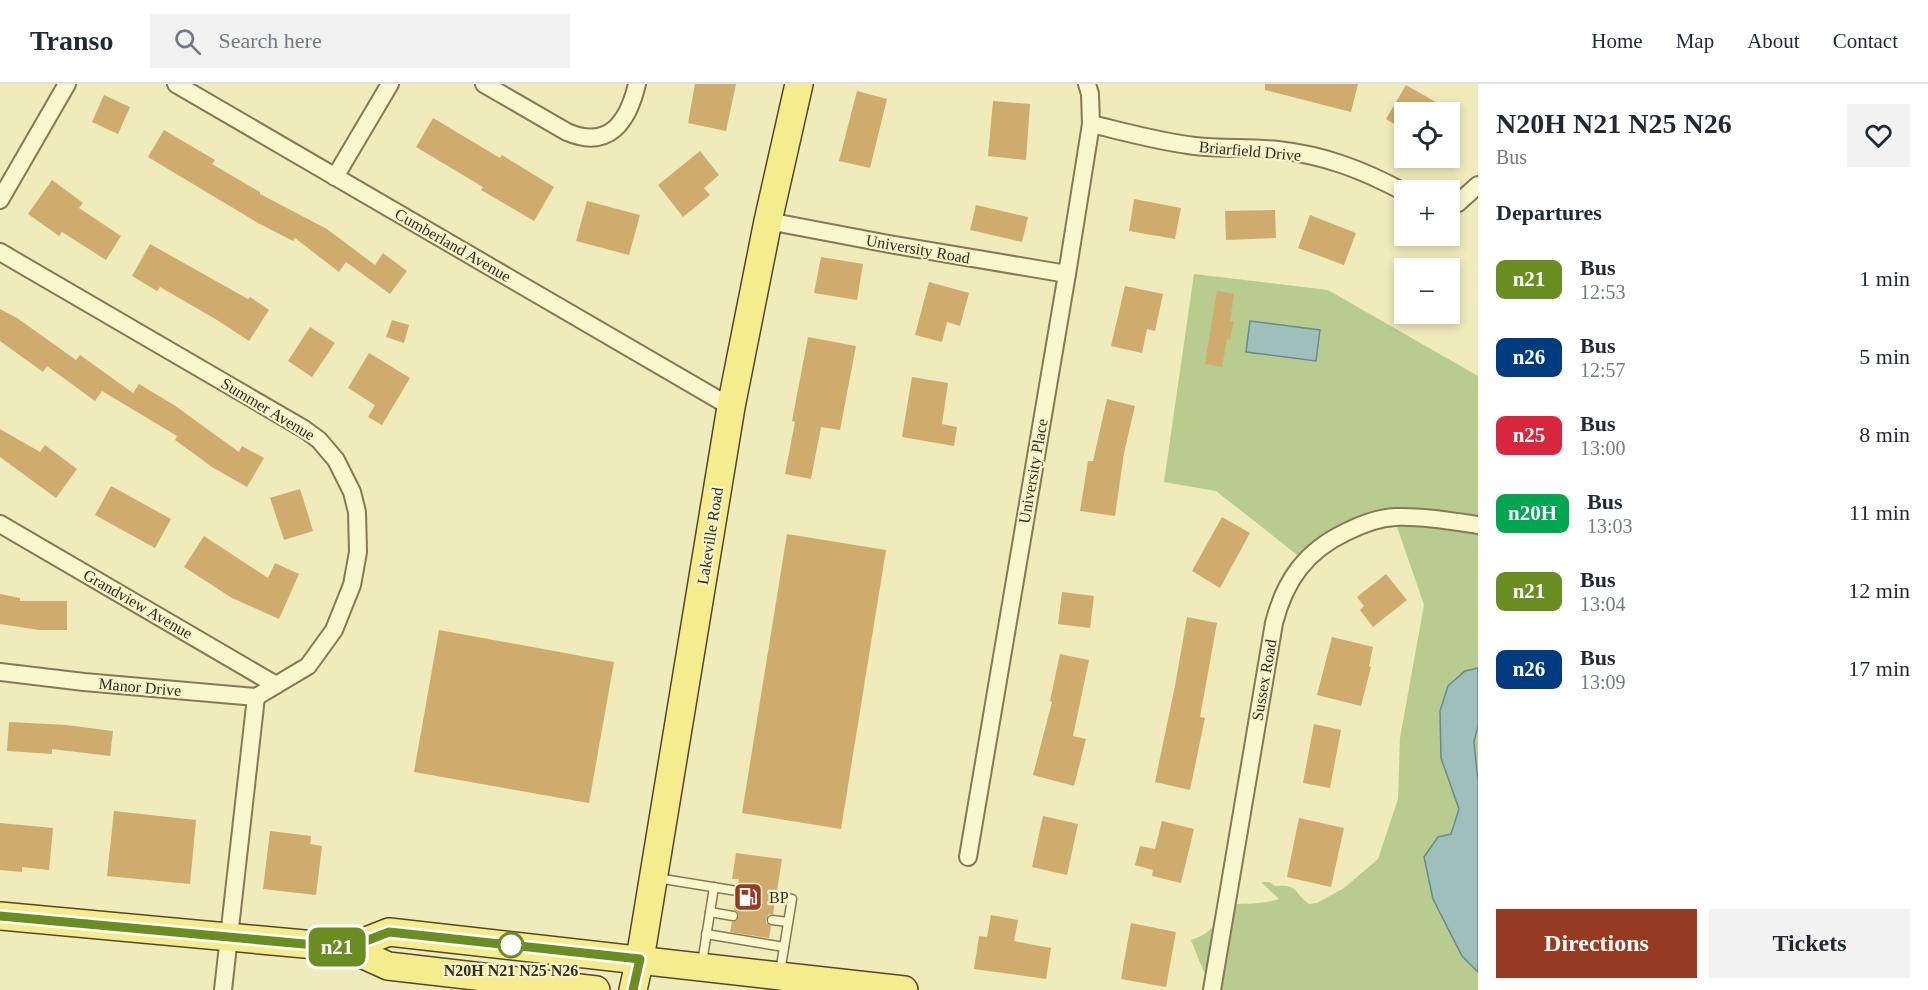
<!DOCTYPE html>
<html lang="en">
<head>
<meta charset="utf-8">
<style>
  :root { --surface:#fff; --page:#f2f2f3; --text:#1f2937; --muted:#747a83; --line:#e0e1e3; --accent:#963b22 }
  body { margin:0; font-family:Georgia,serif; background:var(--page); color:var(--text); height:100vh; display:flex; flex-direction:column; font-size:22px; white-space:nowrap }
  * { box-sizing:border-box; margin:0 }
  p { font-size:20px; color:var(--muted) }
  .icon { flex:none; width:33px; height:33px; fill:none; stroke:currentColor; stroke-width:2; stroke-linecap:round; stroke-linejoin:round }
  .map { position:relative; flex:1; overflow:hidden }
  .drawer { display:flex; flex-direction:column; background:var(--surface); width:450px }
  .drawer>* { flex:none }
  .badge { padding:0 12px; border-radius:9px; font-size:21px; line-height:39px }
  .buttons { position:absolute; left:1394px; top:18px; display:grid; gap:12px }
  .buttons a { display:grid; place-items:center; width:66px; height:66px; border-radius:0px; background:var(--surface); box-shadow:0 3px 9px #0003; font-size:30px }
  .map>.badge { position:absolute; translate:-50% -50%; box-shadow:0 0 0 3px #fff }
  h2 { padding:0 18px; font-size:22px; line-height:54px }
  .round { display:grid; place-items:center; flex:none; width:63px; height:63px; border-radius:0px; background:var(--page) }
  .overview { display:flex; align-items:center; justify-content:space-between; height:102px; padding:0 18px }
  h1 { font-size:28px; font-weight:700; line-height:45px }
  .button { display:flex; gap:12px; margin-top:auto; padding:12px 18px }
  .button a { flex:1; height:69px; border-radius:0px; background:var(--accent); color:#fff; font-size:24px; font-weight:700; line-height:69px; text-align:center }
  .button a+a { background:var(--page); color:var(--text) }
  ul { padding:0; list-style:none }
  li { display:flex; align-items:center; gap:18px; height:78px; padding:0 18px }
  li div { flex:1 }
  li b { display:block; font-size:22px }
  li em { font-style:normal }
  li .badge { min-width:66px; font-weight:700; text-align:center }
  header { display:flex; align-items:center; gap:36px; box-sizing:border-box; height:84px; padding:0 30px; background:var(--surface); border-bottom:2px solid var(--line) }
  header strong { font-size:28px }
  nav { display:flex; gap:33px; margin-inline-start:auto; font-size:21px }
  .search { width:420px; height:54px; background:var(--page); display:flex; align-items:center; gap:15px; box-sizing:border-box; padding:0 21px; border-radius:0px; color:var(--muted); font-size:22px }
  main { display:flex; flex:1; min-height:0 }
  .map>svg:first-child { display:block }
  .green { fill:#b7cc8e }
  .water { fill:#9fbfbd; stroke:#678c8b; stroke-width:1.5 }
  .building { fill:#cfac6e }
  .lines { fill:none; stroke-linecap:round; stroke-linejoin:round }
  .service-casing { stroke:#867954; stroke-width:11 }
  .minor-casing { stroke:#867954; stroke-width:20 }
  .primary-casing { stroke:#534629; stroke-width:30 }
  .service { stroke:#faf6cd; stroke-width:8 }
  .minor { stroke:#faf6cd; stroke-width:16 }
  .primary { stroke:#f5ec8e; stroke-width:27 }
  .line-casing { stroke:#fff; stroke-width:14 }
  .line { stroke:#6b8e23; stroke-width:9 }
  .stop-dot { fill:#fff; stroke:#6b8e23; stroke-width:3 }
  .labels { text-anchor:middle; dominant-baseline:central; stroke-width:4.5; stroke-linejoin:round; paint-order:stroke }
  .street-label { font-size:16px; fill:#342c1a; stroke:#f6f3ca }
  .poi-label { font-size:16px; fill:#342c1a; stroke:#f6f3ca; text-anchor:start }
  .stop-label { font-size:16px; font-weight:bold; fill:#342c1a; stroke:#f6f3ca }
</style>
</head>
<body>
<header>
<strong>Transo</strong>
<div class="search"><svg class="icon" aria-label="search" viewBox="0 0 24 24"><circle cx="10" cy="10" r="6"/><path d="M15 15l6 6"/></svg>Search here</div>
<nav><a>Home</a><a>Map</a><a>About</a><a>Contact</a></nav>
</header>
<main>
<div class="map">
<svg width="1478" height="906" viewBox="0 0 1478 906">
  <rect width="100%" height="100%" fill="#efebba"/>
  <path class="green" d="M1194 190 1328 206 1478 292V906H1209V894L1203 886 1191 856C1211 850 1217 839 1227 821 1245 819 1262 821 1279 815L1261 798H1269L1275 802C1299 800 1292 807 1309 820L1317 819 1344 804 1378 775 1398 715 1400 654 1424 521 1394 434 1305 477 1216 407 1164 398Z"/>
  <g class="water">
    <path d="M1250 237 1320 246 1316 277 1246 268Z"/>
    <path d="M1478 584V642L1474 658 1478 697V888L1462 872 1433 815 1424 773 1438 753 1451 750 1459 725 1441 674 1440 627 1448 602 1465 587Z"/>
  </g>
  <g class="building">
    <path d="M695 0H736L726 47 688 39Z"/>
    <path d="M1265 0H1358L1351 28 1265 6Z"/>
    <path d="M1406 1 1453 28H1404V46L1386 35Z"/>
    <path d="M857 7 887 15 870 84 839 77Z"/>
    <path d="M104 11 130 23 118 50 92 38Z"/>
    <path d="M993 17 1030 20 1026 76 988 72Z"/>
    <path d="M433 34 500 74 502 71 554 103 534 137 481 106 483 103 416 63Z"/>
    <path d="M164 46 215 76 212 80 260 108V110L327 145 375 181 383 169 407 187 390 210 346 178 339 188 295 154 293 157 258 139 148 73Z"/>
    <path d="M700 67 719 91 704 104 710 111 683 133 658 101Z"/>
    <path d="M52 96 83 119 79 124 121 152 106 176 62 148 59 152 28 130Z"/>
    <path d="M1134 115 1181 124 1175 155 1129 147Z"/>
    <path d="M587 117 640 131 629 171 576 157Z"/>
    <path d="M976 121 1028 133 1022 158 970 146Z"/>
    <path d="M1275 126 1276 154 1226 156 1225 127Z"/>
    <path d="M1310 131 1356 149 1344 181 1298 164Z"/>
    <path d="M150 160 248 215 250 213 269 226 249 257 217 236 160 203 157 207 132 192Z"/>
    <path d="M821 173 863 180 857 216 814 209Z"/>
    <path d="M929 198 969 209 960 242 947 238 942 258 915 251Z"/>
    <path d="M1125 202 1163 210 1155 247 1147 245 1142 269 1111 262Z"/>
    <path d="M1217 207 1234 210 1230 237H1234L1230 256 1227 255 1222 283 1205 280Z"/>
    <path d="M0 225 17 234 76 276 80 271 133 309 139 300 174 321 239 368 242 362 264 374 247 403 212 383 175 356 177 352 102 307 95 317 47 282 43 288 0 257Z"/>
    <path d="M392 236 409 241 404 259 386 253Z"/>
    <path d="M310 243 335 259 312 293 288 277Z"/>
    <path d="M808 253 856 262 840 346 821 343 811 395 785 390 795 338 792 337Z"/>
    <path d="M369 269 410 294 382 341 368 333 375 321 348 304Z"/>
    <path d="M912 293 948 299 942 340 957 343 954 362 902 353Z"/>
    <path d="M1107 315 1135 322 1124 369 1115 432 1080 427 1088 377H1093Z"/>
    <path d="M0 345 40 368 45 361 77 385 56 414 0 373Z"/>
    <path d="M111 402 171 435 155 464 95 431Z"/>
    <path d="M300 405 313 447 284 456 270 414Z"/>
    <path d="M1222 433 1250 449 1220 504 1192 487Z"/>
    <path d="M787 450 886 466 841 745 742 729Z"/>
    <path d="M204 452 268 494 275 479 299 490 279 535 232 514 184 483Z"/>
    <path d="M1386 490 1407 516 1373 543 1360 526 1364 522 1357 513Z"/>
    <path d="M1062 508 1094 512 1090 544 1058 540Z"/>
    <path d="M0 510 20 514V517H67V546H39L0 540Z"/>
    <path d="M1187 533 1217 539 1200 633 1205 634 1190 706 1155 698 1175 602Z"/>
    <path d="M439 546 614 578 589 719 414 688Z"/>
    <path d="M1332 553 1373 563 1369 582 1371 583 1361 622 1317 611Z"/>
    <path d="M1060 570 1089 576 1073 652 1086 655 1074 702 1033 691 1052 618 1050 617Z"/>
    <path d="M9 638 66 641 113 647 110 672 52 665V670L7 667Z"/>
    <path d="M1314 640 1341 646 1330 704 1303 699Z"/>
    <path d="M114 727 196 736 190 800 107 792Z"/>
    <path d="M1043 732 1078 740 1067 791 1032 783Z"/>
    <path d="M1299 734 1344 744 1331 803 1287 793Z"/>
    <path d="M1162 737 1194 745 1181 799 1152 792 1153 786 1135 781 1140 762 1155 765Z"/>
    <path d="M0 739 53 744 49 786 22 783V788L0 786Z"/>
    <path d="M270 747 311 752 310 760 322 762 316 811 263 805Z"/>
    <path d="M736 769 782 775 777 806 772 807 770 811 771 816 775 818 773 830H769L766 835V839L771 842 769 854 730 848 732 838 737 836 739 832 737 828 734 826 736 813 742 811 743 807 741 802 738 801 739 795H732Z"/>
    <path d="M991 831 1018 836 1014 857 1051 864 1046 895 974 885 979 852 987 853Z"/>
    <path d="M1131 839 1176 848 1166 903 1121 895Z"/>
  </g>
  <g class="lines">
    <g class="service-casing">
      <g id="service">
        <path d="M657 794 737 807"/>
        <path d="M776 812 792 815 780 888"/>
        <path d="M710 828 733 832"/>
        <path d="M772 836 788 838"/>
        <path d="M706 850 784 863"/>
        <path d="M702 879 714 803"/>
      </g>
    </g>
    <g class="minor-casing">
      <g id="minor">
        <path d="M176 0 731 323"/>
        <path d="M484 0 567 48C609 66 628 38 637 0"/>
        <path d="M1091 40C1125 48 1160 58 1195 62 1222 65 1250 63 1278 66 1324 71 1363 86 1404 108"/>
        <path d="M335 93 390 0"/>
        <path d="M0 116 67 0"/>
        <path d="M1449 121 1458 119 1478 101"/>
        <path d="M768 137 889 160 1067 190"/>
        <path d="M0 168 304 345 319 356 336 376 352 408 357 428 358 468 352 501 334 546 308 582 256 613 84 598 0 588"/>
        <path d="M0 440 276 601"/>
        <path d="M968 773 1067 190 1091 40 1090 10 1087 0"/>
        <path d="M223 906 256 613"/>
        <path d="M1212 906 1274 539C1285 496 1306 467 1346 448 1362 440 1377 434 1395 433 1422 432 1451 437 1478 441"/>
      </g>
    </g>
    <g class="primary-casing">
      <g id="primary">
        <path d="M0 832 348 864 388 882 596 906"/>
        <path d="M348 864 389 848 904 906"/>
        <path d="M633 906 640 875 731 323 768 137 799 0"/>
      </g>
    </g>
    <use href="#service" class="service"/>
    <use href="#minor" class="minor"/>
    <use href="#primary" class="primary"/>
  </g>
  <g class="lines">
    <g class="line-casing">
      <path id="line" d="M0 832 348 864 389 848 640 875 633 906"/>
    </g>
    <use href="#line" class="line"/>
  </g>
  <defs>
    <g id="fuel-square" transform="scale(1.5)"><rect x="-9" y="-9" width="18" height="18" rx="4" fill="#963b22" stroke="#f6f3ca"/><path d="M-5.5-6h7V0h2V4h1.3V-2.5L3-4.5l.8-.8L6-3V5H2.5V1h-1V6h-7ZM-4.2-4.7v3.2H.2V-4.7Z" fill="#fff"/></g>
  </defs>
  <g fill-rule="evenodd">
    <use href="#fuel-square" x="748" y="813"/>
  </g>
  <circle class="stop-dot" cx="511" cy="861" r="12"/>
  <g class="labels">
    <g class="street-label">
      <text transform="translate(1250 67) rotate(5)">Briarfield Drive</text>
      <text transform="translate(453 161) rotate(30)">Cumberland Avenue</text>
      <text transform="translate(918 165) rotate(10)">University Road</text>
      <text transform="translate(268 325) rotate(31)">Summer Avenue</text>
      <text transform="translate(1033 387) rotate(-80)">University Place</text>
      <text transform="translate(710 452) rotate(-81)">Lakeville Road</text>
      <text transform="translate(138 520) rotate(30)">Grandview Avenue</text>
      <text transform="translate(1264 596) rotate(-80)">Sussex Road</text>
      <text transform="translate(140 603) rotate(5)">Manor Drive</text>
    </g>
    <g class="poi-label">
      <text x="769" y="813">BP</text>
    </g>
    <g class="stop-label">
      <text x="511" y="886">N20H N21 N25 N26</text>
    </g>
  </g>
</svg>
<div class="buttons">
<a><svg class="icon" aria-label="locate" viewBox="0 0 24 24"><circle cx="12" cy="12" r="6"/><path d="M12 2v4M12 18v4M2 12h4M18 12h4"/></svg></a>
<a>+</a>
<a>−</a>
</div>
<b class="badge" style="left:337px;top:863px;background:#6b8e23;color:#fff">n21</b>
</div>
<section class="drawer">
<div class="overview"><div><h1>N20H N21 N25 N26</h1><p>Bus</p></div><a class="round"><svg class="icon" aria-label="heart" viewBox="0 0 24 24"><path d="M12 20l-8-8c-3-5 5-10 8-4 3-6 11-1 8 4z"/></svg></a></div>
<h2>Departures</h2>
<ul>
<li><span class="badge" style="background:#6b8e23;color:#fff">n21</span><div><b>Bus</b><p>12:53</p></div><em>1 min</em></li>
<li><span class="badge" style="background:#003b80;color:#fff">n26</span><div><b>Bus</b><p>12:57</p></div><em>5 min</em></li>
<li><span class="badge" style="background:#d7263d;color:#fff">n25</span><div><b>Bus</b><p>13:00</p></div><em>8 min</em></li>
<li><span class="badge" style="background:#00a651;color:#fff">n20H</span><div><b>Bus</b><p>13:03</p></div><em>11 min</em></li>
<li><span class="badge" style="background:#6b8e23;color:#fff">n21</span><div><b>Bus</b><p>13:04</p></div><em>12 min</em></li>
<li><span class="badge" style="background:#003b80;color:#fff">n26</span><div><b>Bus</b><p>13:09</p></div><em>17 min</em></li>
</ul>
<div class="button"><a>Directions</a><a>Tickets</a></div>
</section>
</main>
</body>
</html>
